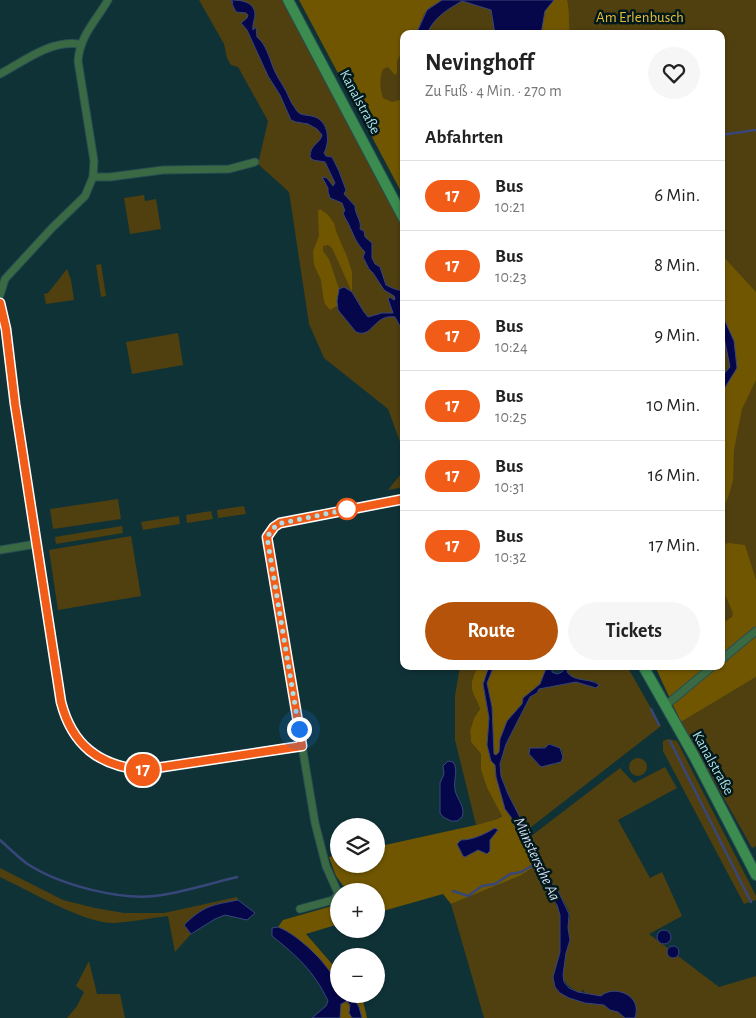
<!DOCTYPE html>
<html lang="de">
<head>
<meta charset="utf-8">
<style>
  :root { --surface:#fff; --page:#f6f6f6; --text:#222; --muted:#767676; --line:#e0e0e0; --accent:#b45309 }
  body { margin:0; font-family:"Alegreya Sans",sans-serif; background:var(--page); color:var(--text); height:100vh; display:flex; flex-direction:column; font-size:19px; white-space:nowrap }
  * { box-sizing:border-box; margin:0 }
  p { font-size:16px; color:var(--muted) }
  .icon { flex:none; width:28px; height:28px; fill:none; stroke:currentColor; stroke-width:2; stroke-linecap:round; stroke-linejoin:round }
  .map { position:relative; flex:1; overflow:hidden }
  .details { position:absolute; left:400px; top:30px; width:325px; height:640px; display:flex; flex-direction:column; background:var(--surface); border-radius:10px; box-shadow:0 1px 4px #0004 }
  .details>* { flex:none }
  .badge { padding:0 10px; border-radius:16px; font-size:18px; line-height:32px }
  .buttons { position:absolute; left:330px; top:818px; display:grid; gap:10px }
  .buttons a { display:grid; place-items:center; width:55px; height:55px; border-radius:50%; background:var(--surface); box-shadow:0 1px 4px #0004; font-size:25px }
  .you { position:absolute; width:25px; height:25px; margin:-12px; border:4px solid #fff; border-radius:50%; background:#1a73e8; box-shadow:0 0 0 8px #1a73e833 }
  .map>.badge { position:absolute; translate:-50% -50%; box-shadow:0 0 0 2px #fff }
  h2 { padding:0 25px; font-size:19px; line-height:45px }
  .round { display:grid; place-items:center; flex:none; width:52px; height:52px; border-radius:26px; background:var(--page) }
  .head { display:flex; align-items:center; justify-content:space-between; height:85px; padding:0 25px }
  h1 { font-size:24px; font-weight:700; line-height:38px }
  .cta { display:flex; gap:10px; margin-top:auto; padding:10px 25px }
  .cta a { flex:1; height:58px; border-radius:30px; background:var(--accent); color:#fff; font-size:20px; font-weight:700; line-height:58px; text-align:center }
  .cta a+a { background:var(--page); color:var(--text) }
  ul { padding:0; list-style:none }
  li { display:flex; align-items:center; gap:15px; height:70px; padding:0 25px; border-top:1px solid var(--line) }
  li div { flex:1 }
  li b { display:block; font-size:19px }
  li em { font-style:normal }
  li .badge { min-width:55px; font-weight:700; text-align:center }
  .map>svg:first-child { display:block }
  .green { fill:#503f0f; fill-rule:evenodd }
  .forest { fill:#705600; fill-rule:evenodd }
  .water { fill:#06064b; stroke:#38477a }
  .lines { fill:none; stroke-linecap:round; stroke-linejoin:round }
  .stream { stroke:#38477a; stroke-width:2.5 }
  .street-casing { stroke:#284e53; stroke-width:9 }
  .secondary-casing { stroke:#284e53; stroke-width:12 }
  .street { stroke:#3a6a43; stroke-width:7 }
  .secondary { stroke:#3b8c4e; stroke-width:10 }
  .line-casing { stroke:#fff; stroke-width:11 }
  .line { stroke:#f25c19; stroke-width:8 }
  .walk { stroke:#aedee6; stroke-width:5; stroke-dasharray:0 9 }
  .stop-dot { fill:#fff; stroke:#f25c19; stroke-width:2.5 }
  .labels { text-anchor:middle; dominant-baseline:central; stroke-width:5; stroke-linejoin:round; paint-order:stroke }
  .park-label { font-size:15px; fill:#e9bc38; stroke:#02191c }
  .street-label { font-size:15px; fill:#aedee6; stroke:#02191c }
  .water-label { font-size:16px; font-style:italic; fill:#d1d9ee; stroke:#02191c }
</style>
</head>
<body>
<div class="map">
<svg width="756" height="1018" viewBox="0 0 756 1018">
  <rect width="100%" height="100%" fill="#0f3237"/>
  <g class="green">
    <path d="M199 0H284L404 228V453L388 409 324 358 309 324 289 192 258 164 268 121 238 67 231 65 227 58 224 44Z"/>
    <path d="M387 0H756V656L675 710 655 666H721V34H404V197L309 17 375 4Z"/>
    <path d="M144 195 145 201 156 199 161 229 130 234 124 198Z"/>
    <path d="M101 264 106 296 101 297 96 265Z"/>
    <path d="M67 269 71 280 74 300 46 304 44 294 48 293Z"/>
    <path d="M178 333 183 365 132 374 126 342Z"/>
    <path d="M404 470V487L388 490Z"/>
    <path d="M118 499 121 519 53 529 50 509Z"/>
    <path d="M244 506 246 514 218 518 217 510Z"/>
    <path d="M211 511 213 519 187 523 186 515Z"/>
    <path d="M179 516 180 524 143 530 141 522Z"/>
    <path d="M122 526 123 533 56 544 55 537Z"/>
    <path d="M131 536 141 596 58 610 49 550Z"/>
    <path d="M460 666H477C475 674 470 682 472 690 474 697 478 702 480 709L474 718 470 731 471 742 481 754V770L487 788 502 815 497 819 476 825 455 740V696Z"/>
    <path d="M568 666H627L661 726 526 831 504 785 501 776 500 764 506 744 530 697 539 689 576 682 591 687 597 682C586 680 574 681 567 672ZM550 744 562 750 563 757 557 764 540 766 529 753 542 747H546Z"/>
    <path d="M756 677V846L752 848 681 722Z"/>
    <path d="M668 739 677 741 756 896V900L744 904 663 751V741Z"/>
    <circle cx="638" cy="767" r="9"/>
    <path d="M665 767 677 788 618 820 650 878 662 872 682 916 649 934 719 987 756 976V1018H635C640 1001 628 990 611 992 606 993 608 993 603 995 599 997 592 995 587 995L582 989V993C555 984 562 966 569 943 571 938 568 933 568 928 568 924 570 920 570 916 568 905 559 895 553 886 549 879 547 871 544 864 538 855 532 848 530 837L620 768 634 783Z"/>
    <path d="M537 865 545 887 558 908 561 920 560 952 553 977 555 987 560 993 569 998 585 1003 604 1005 608 1009 618 1012 625 1018H484L451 904 520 876Z"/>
    <path d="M0 868 63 900 95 908 124 913H164L237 897 238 900 216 904 184 925 191 934 175 952 168 916C150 918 132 922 114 923 85 924 28 890 0 877Z"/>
    <path d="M89 961 97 994H120L125 1018H67L77 1006 84 992 76 986Z"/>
  </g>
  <g class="forest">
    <path d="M299 0H442C438 3 432 5 428 9 417 19 425 34 404 34V48L397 61V73L395 75 388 67 383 69C379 79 380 88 383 98L392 102 404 99V197Z"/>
    <path d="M554 0H567C570 11 568 22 570 34H541L545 11Z"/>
    <path d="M320 209 328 215 334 223 336 231 348 259 352 272V292L332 248 328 245 323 246V251L329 259 339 289 337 306 330 310 325 304 323 296 321 280 314 265 313 251 319 236 318 211Z"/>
    <path d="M721 254 756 292V380L742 409 734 450 733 480 728 498 721 511V394L737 368 734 341 721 312Z"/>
    <path d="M729 543 745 545 756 580V677L681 722 655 666H721V624L732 617 733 613 723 590H721V545Z"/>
    <path d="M477 666H489L483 684 489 718 487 745 491 761 495 765 496 777 505 809 511 817 523 843 527 848 529 856 537 865 520 876 451 904 443 894 376 913V891H347L336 876 329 857 339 855V864H376V847L476 825 497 819 502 816 487 788 481 770V754L471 742 470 731 474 718 480 709C478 702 474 697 472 690 470 682 475 674 477 666ZM495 828 490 840V851L478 850 465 857 459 848 461 840C473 840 485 834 495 828Z"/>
    <path d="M494 666H547L540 684 523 698 522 704 507 721 500 739 499 753 496 755 494 754 492 707 487 683Z"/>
    <path d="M339 904V924L306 934 339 972V990C333 971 297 934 278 927L283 920Z"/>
    <path d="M344 994H357L363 1001 367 1018H362L359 1007 352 996Z"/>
    <path d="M344 1001H347C350 1005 351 1013 352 1018H340L341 1004Z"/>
  </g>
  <g class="water">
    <path d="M230 0C240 0 254 1 255 14 255 20 252 24 253 30L256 27 257 37C266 44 269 57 273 67 276 76 282 83 286 91 289 97 291 103 295 108 299 117 307 114 315 117 329 122 330 142 324 153L326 156 332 157 339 171 346 190 344 194 355 206C355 215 362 221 360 229L364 231 365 237 372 243V258L375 264 380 267 386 285C392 288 396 290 404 291V334L395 317C373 314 373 339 356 332L338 310 337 301 339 289 344 287 352 292 364 312 368 317 382 313H393L388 299 390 297 394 300 395 299 394 296 384 290 373 273 369 269 363 257 365 252C355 242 354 235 348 223 346 219 344 217 343 212L345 211 342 203 330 198 328 192V188L322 177 327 178 333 186 335 183 325 162 313 160 310 157C310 144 320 144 322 135L317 129 308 124 296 122 291 120 280 95 268 76 247 30 241 23 247 18 248 15 246 13 236 12 232 4 233 2Z"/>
    <path d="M442 0H554L545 11 541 34H495L491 10 462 1C447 10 434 17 427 34H416L427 10Z"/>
    <path d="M721 312 734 341 737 368 721 394V377L730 367 725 342 721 334Z"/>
    <path d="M489 666H494L487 683 492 707 494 754 496 755 499 752 500 739 507 721 522 704 523 698 540 684 547 666H552V672L557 674 562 672 565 666H568L567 672C574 682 588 678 598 684L599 685 596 688 576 682 539 689 537 693 530 697 506 744 500 764 501 776 508 794 530 837 533 847 544 866 551 882 559 893 569 914 568 928 570 940 566 953 563 975 564 982 569 988 578 992 601 996C612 985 643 993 635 1018H625L618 1012 610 1010 604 1005 585 1003 569 998 560 993 555 987 553 977 560 952V915L557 905 543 884 537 866 530 858 527 848 522 842 511 817 505 809 496 777 495 765 491 761 487 745 489 718 483 684Z"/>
    <path d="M549 744 560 748 563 757 561 762 541 767 529 754 530 748H545Z"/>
    <path d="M448 761 453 762C459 770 453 780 455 790 457 800 466 807 462 817L457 821H451L443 817 440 813V783L444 774 443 766Z"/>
    <path d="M495 828 498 830 490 840V851L487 854 478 850 465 857 463 856 457 844 461 840C473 840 485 834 495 828Z"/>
    <path d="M238 900 255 913 247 920 225 915 215 919 191 934 184 925C203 906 212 905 238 900Z"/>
    <path d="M278 927C298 934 339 972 339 994L352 996 359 1007 362 1018H352L349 1013 350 1005 347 1001 341 1004 340 1018H312L326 1006 328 1001C314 971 297 956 272 936V928Z"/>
    <circle cx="664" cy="937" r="7"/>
    <circle cx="673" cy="952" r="6"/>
  </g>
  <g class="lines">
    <g class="stream">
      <path d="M721 135 756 130"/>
      <path d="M651 709 659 725"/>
      <path d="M670 741 751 902"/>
      <path d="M0 840C9 848 17 856 26 863 59 885 123 902 162 895 187 891 212 883 237 877"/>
      <path d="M453 891 468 896 482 886 495 884 510 874 521 872 537 863"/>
    </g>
    <g class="street-casing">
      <g id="street">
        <path d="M0 74C26 60 50 40 80 44"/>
        <path d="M93 177H110L163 170 229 169 255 162"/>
        <path d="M0 295 5 279 52 228 85 196 93 177 94 161 78 61C80 35 96 21 108 0"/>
        <path d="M0 304 6 329 15 405 61 702C72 745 99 766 143 770L302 746"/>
        <path d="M0 550 36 544"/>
        <path d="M721 660 756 631"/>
        <path d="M665 706 713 666"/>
        <path d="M300 909 333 900 337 896 338 893 326 866 315 823 267 537 274 527 280 523 404 499"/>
      </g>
    </g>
    <g class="secondary-casing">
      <g id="secondary">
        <path d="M288 0 404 219"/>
        <path d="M643 666 694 756 756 875"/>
      </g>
    </g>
    <use href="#street" class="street"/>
    <use href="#secondary" class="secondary"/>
  </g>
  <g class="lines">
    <g class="line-casing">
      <path id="line" d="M0 303 6 329 15 404 61 702C72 745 99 766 143 770L302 746 267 537 274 527 280 523 404 499"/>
    </g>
    <use href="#line" class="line"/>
    <path class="walk" d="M299 729 267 537 277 524 354 508 347 509"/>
  </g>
  <circle class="stop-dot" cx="347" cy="509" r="10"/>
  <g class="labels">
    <g class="park-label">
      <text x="640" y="17">Am Erlenbusch</text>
    </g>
    <g class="street-label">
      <text transform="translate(360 102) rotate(62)">Kanalstraße</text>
      <text transform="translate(713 763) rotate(61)">Kanalstraße</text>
    </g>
    <g class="water-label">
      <text transform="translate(537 859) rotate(65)">Münstersche Aa</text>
    </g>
  </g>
</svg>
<div class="buttons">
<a><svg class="icon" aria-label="layers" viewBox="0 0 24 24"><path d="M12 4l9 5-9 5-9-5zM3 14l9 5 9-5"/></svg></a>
<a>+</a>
<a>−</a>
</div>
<div class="you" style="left:299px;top:729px"></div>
<b class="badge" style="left:143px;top:770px;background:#f25c19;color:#fff">17</b>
<section class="details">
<div class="head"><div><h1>Nevinghoff</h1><p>Zu Fuß · 4 Min. · 270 m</p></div><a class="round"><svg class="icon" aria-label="heart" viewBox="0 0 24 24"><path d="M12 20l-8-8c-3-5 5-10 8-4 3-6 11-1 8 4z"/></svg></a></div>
<h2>Abfahrten</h2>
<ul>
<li><span class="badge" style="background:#f25c19;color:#fff">17</span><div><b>Bus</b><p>10:21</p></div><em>6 Min.</em></li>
<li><span class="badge" style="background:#f25c19;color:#fff">17</span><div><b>Bus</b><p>10:23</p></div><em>8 Min.</em></li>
<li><span class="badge" style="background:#f25c19;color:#fff">17</span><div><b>Bus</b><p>10:24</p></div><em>9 Min.</em></li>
<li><span class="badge" style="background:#f25c19;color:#fff">17</span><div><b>Bus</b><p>10:25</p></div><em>10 Min.</em></li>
<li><span class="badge" style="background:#f25c19;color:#fff">17</span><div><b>Bus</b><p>10:31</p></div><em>16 Min.</em></li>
<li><span class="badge" style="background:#f25c19;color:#fff">17</span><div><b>Bus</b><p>10:32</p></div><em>17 Min.</em></li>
</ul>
<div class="cta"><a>Route</a><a>Tickets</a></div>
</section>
</div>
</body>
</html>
